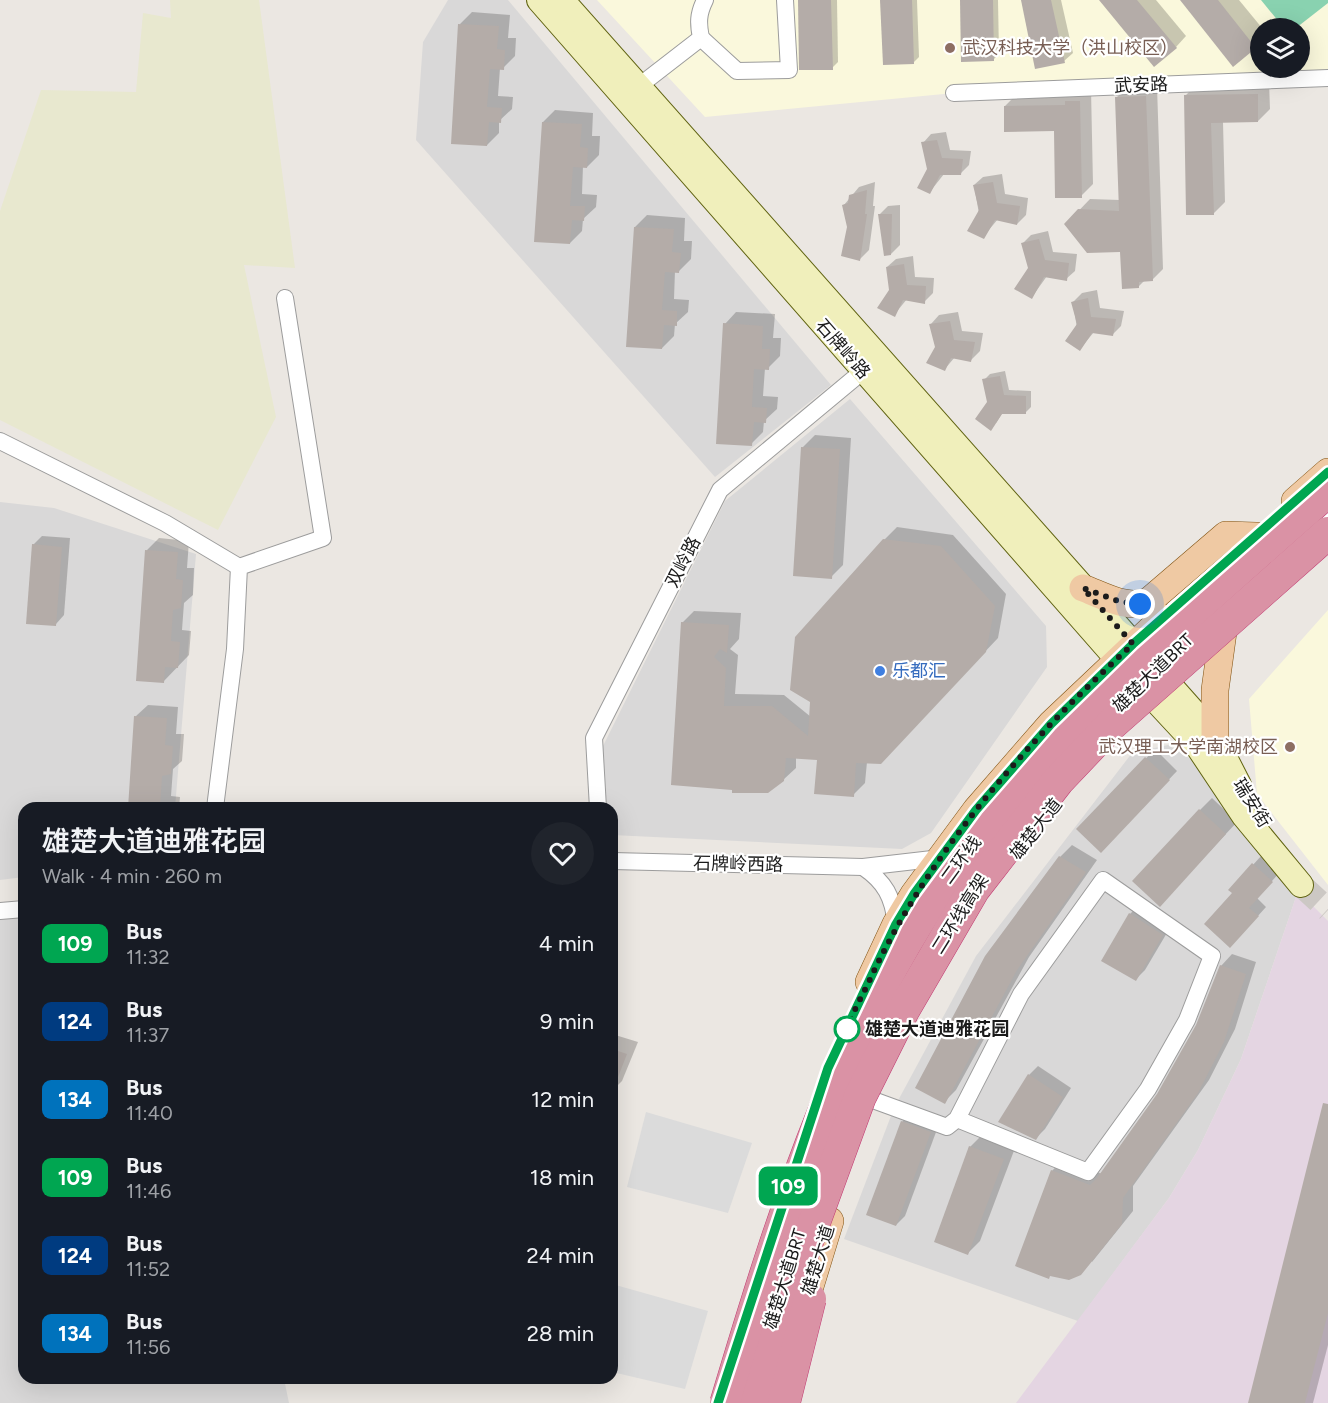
<!DOCTYPE html>
<html lang="en">
<head>
<meta charset="utf-8">
<style>
  :root { --surface:#171b24; --page:#20242c; --text:#f1f3f6; --muted:#9ea1a6 }
  body { margin:0; font-family:Figtree,"Noto Sans SC",sans-serif; background:var(--page); color:var(--text); height:100vh; display:flex; flex-direction:column; font-size:22px; white-space:nowrap }
  * { box-sizing:border-box; margin:0 }
  p { font-size:20px; color:var(--muted) }
  .icon { flex:none; width:33px; height:33px; fill:none; stroke:currentColor; stroke-width:2; stroke-linecap:round; stroke-linejoin:round }
  .map { position:relative; flex:1; overflow:hidden }
  .details { position:absolute; left:18px; top:802px; width:600px; height:582px; display:flex; flex-direction:column; background:var(--surface); border-radius:18px; box-shadow:0 6px 24px #0002 }
  .details>* { flex:none }
  .badge { padding:0 12px; border-radius:9px; font-size:21px; line-height:39px }
  .controls { position:absolute; left:1250px; top:18px; display:grid; gap:12px }
  .controls a { display:grid; place-items:center; width:60px; height:60px; border-radius:50%; background:var(--surface); box-shadow:0 6px 24px #0002; font-size:30px }
  .you { position:absolute; width:30px; height:30px; margin:-15px; border:4px solid #fff; border-radius:50%; background:#1a73e8; box-shadow:0 0 0 9px #1a73e833 }
  .map>.badge { position:absolute; translate:-50% -50%; box-shadow:0 0 0 3px #fff }
  .round { display:grid; place-items:center; flex:none; width:63px; height:63px; border-radius:32px; background:var(--page) }
  .head { display:flex; align-items:center; justify-content:space-between; height:102px; padding:0 24px }
  h1 { font-size:28px; font-weight:600; line-height:45px }
  ul { padding:0; list-style:none }
  li { display:flex; align-items:center; gap:18px; height:78px; padding:0 24px }
  li div { flex:1 }
  li b { display:block; font-size:22px }
  li em { font-style:normal }
  li .badge { min-width:66px; font-weight:700; text-align:center }
  .map>svg:first-child { display:block }
  .residential { fill:#d9d8d8 }
  .industrial { fill:#e4d5e2 }
  .education { fill:#faf8dc; fill-rule:evenodd }
  .farmland { fill:#e8e8cf }
  .pitch { fill:#89d2b0 }
  .parking { fill:#dbdbdb }
  .shadow { fill:#0003 }
  .building { fill:#b4aca8 }
  .lines { fill:none; stroke-linecap:round; stroke-linejoin:round }
  .secondary-tunnel { stroke:#ccc8c4; stroke-width:24; stroke-dasharray:24 12; stroke-linecap:butt }
  .lane-casing { stroke:#9c9c9c; stroke-width:10 }
  .street-casing { stroke:#9c9c9c; stroke-width:18 }
  .secondary-casing { stroke:#606311; stroke-width:26 }
  .primary-casing { stroke:#815312; stroke-width:28 }
  .lane { stroke:#fff; stroke-width:8 }
  .street { stroke:#fff; stroke-width:16 }
  .secondary { stroke:#f0efbb; stroke-width:24 }
  .primary { stroke:#efc9a3; stroke-width:27 }
  .highway-bridge-casing { stroke:#c03971; stroke-width:33; stroke-linecap:butt }
  .highway-bridge { stroke:#da92a5; stroke-width:32 }
  .line-casing { stroke:#fff; stroke-width:14 }
  .line { stroke:#00a651; stroke-width:9 }
  .walk { stroke:#1b1b1b; stroke-width:6; stroke-dasharray:0 10.8 }
  .education-dot { fill:#8d6e63; stroke:#fff; stroke-width:2 }
  .shop-dot { fill:#3f7fe0; stroke:#fff; stroke-width:2 }
  .stop-dot { fill:#fff; stroke:#00a651; stroke-width:3 }
  .labels { text-anchor:middle; dominant-baseline:central; stroke-width:4.5; stroke-linejoin:round; paint-order:stroke }
  .education-label { font-size:18px; fill:#785e54; stroke:#fff; text-anchor:start }
  .street-label { font-size:18px; fill:#1b1b1b; stroke:#fff }
  .shop-label { font-size:18px; fill:#366cbe; stroke:#fff; text-anchor:start }
  .stop-label { font-size:18px; font-weight:bold; fill:#1b1b1b; stroke:#fff; text-anchor:start }
</style>
</head>
<body>
<div class="map">
<svg width="1328" height="1403" viewBox="0 0 1328 1403">
  <rect width="100%" height="100%" fill="#ebe7e2"/>
  <g class="residential">
    <path d="M448 0H508L831 385 715 477 416 140 423 42Z"/>
    <path d="M850 399 1046 626 1047 667 931 833 902 849 612 835V808H607L602 748 725 501Z"/>
    <path d="M0 502 54 508 196 554 175 808H24V877L0 880Z"/>
    <path d="M1168 745 1192 760 1298 891 1241 1059 1198 1150 1169 1198 1078 1321 844 1239 894 1108 976 956 1132 753Z"/>
    <path d="M24 917V1378L284 1379 289 1403H0V919Z"/>
  </g>
  <path class="industrial" d="M1298 891 1328 921V1403H1016L1169 1198 1198 1150 1241 1059Z"/>
  <g class="education">
    <path d="M597 0H1328V78L954 93 705 117ZM1260 28H1299V68H1260Z"/>
    <path d="M1328 610V885L1257 794 1249 699Z"/>
  </g>
  <path class="farmland" d="M170 0H259L295 268 244 265 276 417 218 530 0 420V211L41 90 136 92 143 13 171 18Z"/>
  <path class="pitch" d="M1261 0H1328V3L1296 28H1284Z"/>
  <g class="parking">
    <path d="M646 1112 752 1143 728 1213 627 1187Z"/>
    <path d="M612 1284 708 1311 685 1389 612 1372Z"/>
  </g>
  <g class="shadow">
    <path d="M799 0H837L838 62 832 68Z"/>
    <path d="M882 0H917L919 57 914 62Z"/>
    <path d="M962 0H998L999 54 993 60Z"/>
    <path d="M1022 0H1061L1073 53 1064 61Z"/>
    <path d="M1101 0H1156L1186 36 1176 47Z"/>
    <path d="M1182 0H1239L1262 28 1260 42 1234 64Z"/>
    <path d="M472 12 510 15 508 38H516L515 56 503 68H500L498 96 513 97 512 109 499 121V133L487 145 460 24Z"/>
    <path d="M1269 82 1270 109 1258 121 1223 122 1225 202 1213 214 1185 96 1197 84Z"/>
    <path d="M1157 86 1163 269 1152 280H1145L1138 287 1122 250 1066 224 1090 199 1120 200 1116 98 1127 87Z"/>
    <path d="M1091 89 1093 184 1081 196 1055 130 1005 106 1017 94Z"/>
    <path d="M555 110 593 113 592 136H600L599 155 587 167 583 166 582 194 597 195 596 207 583 219 582 231 570 243 543 122Z"/>
    <path d="M946 132 950 150 971 151 969 165 960 174H944L929 193 928 169 923 143 931 134Z"/>
    <path d="M1002 174 1005 194 1028 198 1026 215 1017 224 998 219 983 237 974 185 983 177Z"/>
    <path d="M875 182 873 206H875L869 250 860 259 844 205 859 187Z"/>
    <path d="M900 205V245L891 254 880 214 888 206Z"/>
    <path d="M647 215 685 218 684 241H692L691 259 679 271H675L674 299 689 300 688 312 675 324 674 336 662 348 635 227Z"/>
    <path d="M1048 231 1053 252 1077 254 1075 271 1066 279 1047 276 1032 297 1030 268 1022 244 1031 235Z"/>
    <path d="M913 256 915 277 934 278 933 293 924 302 907 299 894 315 887 267 896 259Z"/>
    <path d="M1097 290 1100 308 1124 311 1121 326 1112 335 1094 332 1080 349 1073 302 1082 293Z"/>
    <path d="M736 312 775 314 773 338H781L780 356 768 368H765L763 396 778 397 777 409 764 421 763 432 751 444 725 324Z"/>
    <path d="M958 312 962 331 983 333 980 351 971 360 955 357 944 370 931 324 939 315Z"/>
    <path d="M1005 371 1009 390 1031 391V407L1025 413 1003 412 996 423 984 380 990 374Z"/>
    <path d="M815 435 851 438 843 565 831 577 803 447Z"/>
    <path d="M897 527 953 535 1006 594 998 638 892 750 867 762 865 783 853 795 818 758 796 757V768L783 780 733 792 682 623 694 611 741 613 739 639 730 649 738 655 735 694 784 695 811 717 884 540Z"/>
    <path d="M42 536 70 538 64 615 56 624 33 545Z"/>
    <path d="M159 538 189 541 187 568H194L193 595 184 603 182 630 191 631 189 655 163 682 147 550Z"/>
    <path d="M148 705 178 707 176 734H184L182 761 173 769 171 796 180 797 179 808H129L136 716Z"/>
    <path d="M1155 749 1177 771 1101 851 1078 829Z"/>
    <path d="M1212 798 1237 822 1171 893 1200 810Z"/>
    <path d="M1072 845 1097 860 1029 957 956 1090 944 1102 1060 857Z"/>
    <path d="M1262 855 1280 872 1257 898 1266 907 1239 937 1234 893 1230 890Z"/>
    <path d="M1139 905 1171 926 1145 970 1136 979 1103 960 1130 914Z"/>
    <path d="M1232 954 1256 962 1235 1029 1209 1080 1133 1186V1211L1092 1262 1052 1171 1063 1159 1102 1174 1158 1095 1198 1026 1221 966Z"/>
    <path d="M612 1034 638 1042 622 1081 612 1091Z"/>
    <path d="M1038 1066 1071 1088 1045 1129 1036 1138 1029 1075Z"/>
    <path d="M1328 1110V1345L1313 1403H1250Z"/>
    <path d="M911 1113 939 1124 905 1216 896 1225 902 1122Z"/>
    <path d="M982 1135 1015 1148 980 1241 968 1253 970 1147Z"/>
    <path d="M612 1198 615 1208 612 1218Z"/>
  </g>
  <g class="building">
    <path d="M798 0H831L833 70H799Z"/>
    <path d="M880 0H912L914 64 883 65Z"/>
    <path d="M960 0H993L994 61 961 62Z"/>
    <path d="M1021 0H1051L1065 63 1035 69Z"/>
    <path d="M1099 0H1137L1177 48 1154 67Z"/>
    <path d="M1180 0H1218L1256 48 1233 67Z"/>
    <path d="M458 24 499 26 497 49 505 50 504 70 490 69 487 107 502 108 501 123 489 122 487 146 451 144Z"/>
    <path d="M1258 94V122L1211 123 1214 215H1186L1184 95Z"/>
    <path d="M1146 96 1153 281 1139 282V288L1122 289 1120 252 1087 253 1064 224 1078 209 1119 211 1115 97Z"/>
    <path d="M1065 101H1080L1082 198H1055L1054 131 1004 132V106L1065 105Z"/>
    <path d="M542 122 582 124 580 147 588 148 587 168 573 167 570 206H585L584 221 572 220 570 244 534 242Z"/>
    <path d="M937 140 942 158 963 159 961 175H940L930 194 917 188 927 169 921 142Z"/>
    <path d="M993 182 997 203 1020 206 1017 225 995 220 984 239 967 231 979 210 973 185Z"/>
    <path d="M867 190 865 214H867L860 261 841 256 847 227 842 205 848 203 849 195Z"/>
    <path d="M878 214H892L891 255 884 256Z"/>
    <path d="M634 227 674 229 672 252 681 253 679 273 665 272 662 310 677 311V326L664 325 662 349 626 347Z"/>
    <path d="M1039 239 1045 260 1069 263 1067 281 1044 277 1032 299 1014 289 1028 268 1021 243Z"/>
    <path d="M904 264 907 285 926 286 925 304 903 300 895 317 877 308 889 290 886 267Z"/>
    <path d="M1088 298 1091 317 1116 319 1113 336 1092 333 1080 351 1065 341 1077 324 1071 302Z"/>
    <path d="M950 321 954 340 975 342 971 362 951 358 945 371 926 363 935 347 929 324Z"/>
    <path d="M723 323 763 326 762 349H770L769 370 754 369 752 407 767 408 766 423 754 422 752 446 716 444Z"/>
    <path d="M1000 376 1004 395 1026 396V414H1002L991 431 975 419 987 402 982 379Z"/>
    <path d="M801 447 840 449 832 579 793 576Z"/>
    <path d="M883 539 941 546 995 606 986 652 881 764 856 763 854 797 814 794 817 760 786 758 784 781 768 793H732V790L671 785 681 622 729 625 727 653 720 649 714 657 726 668 724 706H772L808 736 810 702 790 690 795 637Z"/>
    <path d="M32 544 62 547 56 626 26 624Z"/>
    <path d="M145 550 178 552 176 579 183 580 181 608 173 610 171 641 180 642 178 668 165 667 164 683 136 681Z"/>
    <path d="M134 716 167 718 165 745 173 746 171 774 162 776 160 808H128Z"/>
    <path d="M1145 757 1170 780 1101 853 1076 829Z"/>
    <path d="M1199 809 1226 834 1160 907 1132 881Z"/>
    <path d="M1059 856 1086 872 1017 970 945 1104 915 1088 985 956Z"/>
    <path d="M1252 863 1273 882 1249 908 1259 916 1230 948 1204 924 1232 893 1228 890Z"/>
    <path d="M1129 913 1163 935 1136 981 1101 961Z"/>
    <path d="M1220 965 1246 974 1224 1042 1198 1093 1123 1198 1122 1224 1081 1275 1069 1280 1050 1276 1049 1279 1015 1266 1051 1170 1090 1185 1097 1178 1157 1094 1196 1025Z"/>
    <path d="M612 1049 627 1054 613 1090H612Z"/>
    <path d="M1028 1074 1063 1097 1036 1140 998 1122Z"/>
    <path d="M1323 1103 1328 1104V1313L1305 1403H1248Z"/>
    <path d="M901 1121 931 1132 896 1226 866 1215Z"/>
    <path d="M969 1146 1004 1159 968 1255 934 1242Z"/>
  </g>
  <g class="lines">
    <path class="secondary-tunnel" d="M1301 885 1328 910"/>
    <g class="lane-casing">
      <path id="lane" d="M1311 527 1328 512"/>
    </g>
    <g class="street-casing">
      <g id="street">
        <path d="M701 38 737 71 789 70 785 0"/>
        <path d="M630 93 701 38C698 23 698 14 705 0"/>
        <path d="M954 93 1328 78"/>
        <path d="M0 441 165 523 239 567"/>
        <path d="M215 808 235 649 239 567 323 538 285 298"/>
        <path d="M598 808 594 738 720 490 863 371"/>
        <path d="M612 861 863 867"/>
        <path d="M0 911 24 909"/>
        <path d="M896 924C893 897 885 882 863 867L941 858"/>
        <path d="M873 1100 947 1127 957 1119 1021 994 1103 880 1212 956 1187 1020 1148 1089 1088 1172 957 1119"/>
      </g>
    </g>
    <g class="secondary-casing">
      <g id="secondary">
        <path d="M539 0 1117 659 1196 744 1244 816 1301 885"/>
        <path d="M562 0 1207 727 1215 738 1239 785"/>
      </g>
    </g>
    <g class="primary-casing">
      <g id="primary">
        <path d="M1295 501 1328 472"/>
        <path d="M1083 588C1104 596 1127 610 1149 601L1226 535 1256 536"/>
        <path d="M1215 738V690L1223 632"/>
        <path d="M869 982 896 924 914 894 976 810 1051 724 1163 618"/>
        <path d="M800 1319 830 1221"/>
      </g>
    </g>
    <use href="#lane" class="lane"/>
    <use href="#street" class="street"/>
    <use href="#secondary" class="secondary"/>
    <use href="#primary" class="primary"/>
    <g class="highway-bridge-casing">
      <g id="highway-bridge">
        <path d="M726 1403C784 1209 846 1009 970 846 1072 712 1202 602 1328 491"/>
        <path d="M757 1403 795 1275 860 1097 903 1011 974 889 1058 781 1112 724 1328 533"/>
        <path d="M784 1403 810 1299"/>
      </g>
    </g>
    <use href="#highway-bridge" class="highway-bridge"/>
  </g>
  <g class="lines">
    <g class="line-casing">
      <path id="line" d="M718 1403 828 1068 896 924 914 894 976 810 1051 724 1133 644 1328 472"/>
    </g>
    <use href="#line" class="line"/>
    <path class="walk" d="M847 1029C853 1011 864 993 872 975 933 847 1029 739 1133 644L1083 588 1121 602 1140 604"/>
  </g>
  <g class="education-dot">
    <circle cx="950" cy="48" r="6"/>
    <circle cx="1290" cy="747" r="6"/>
  </g>
  <circle class="shop-dot" cx="880" cy="671" r="6"/>
  <circle class="stop-dot" cx="847" cy="1029" r="12"/>
  <g class="labels">
    <g class="education-label">
      <text x="962" y="48">武汉科技大学（洪山校区）</text>
      <text x="1278" y="747" text-anchor="end">武汉理工大学南湖校区</text>
    </g>
    <g class="street-label">
      <text transform="translate(1141 85) rotate(-2)">武安路</text>
      <text transform="translate(843 349) rotate(49)">石牌岭路</text>
      <text transform="translate(683 562) rotate(-63)">双岭路</text>
      <text transform="translate(1153 673) rotate(-44)">雄楚大道BRT</text>
      <text transform="translate(1252 803) rotate(58)">瑞安街</text>
      <text transform="translate(1036 829) rotate(-52)">雄楚大道</text>
      <text transform="translate(961 860) rotate(-54)">二环线</text>
      <text transform="translate(738 864) rotate(1)">石牌岭西路</text>
      <text transform="translate(960 914) rotate(-58)">二环线高架</text>
      <text transform="translate(818 1260) rotate(-73)">雄楚大道</text>
      <text transform="translate(785 1279) rotate(-73)">雄楚大道BRT</text>
    </g>
    <g class="shop-label">
      <text x="892" y="671">乐都汇</text>
    </g>
    <g class="stop-label">
      <text x="865" y="1029">雄楚大道迪雅花园</text>
    </g>
  </g>
</svg>
<div class="controls">
<a><svg class="icon" aria-label="layers" viewBox="0 0 24 24"><path d="M12 4l9 5-9 5-9-5zM3 14l9 5 9-5"/></svg></a>
</div>
<div class="you" style="left:1140px;top:604px"></div>
<b class="badge" style="left:788px;top:1186px;background:#00a651;color:#fff">109</b>
<section class="details">
<div class="head"><div><h1>雄楚大道迪雅花园</h1><p>Walk · 4 min · 260 m</p></div><a class="round"><svg class="icon" aria-label="heart" viewBox="0 0 24 24"><path d="M12 20l-8-8c-3-5 5-10 8-4 3-6 11-1 8 4z"/></svg></a></div>
<ul>
<li><span class="badge" style="background:#00a651;color:#fff">109</span><div><b>Bus</b><p>11:32</p></div><em>4 min</em></li>
<li><span class="badge" style="background:#003b80;color:#fff">124</span><div><b>Bus</b><p>11:37</p></div><em>9 min</em></li>
<li><span class="badge" style="background:#0072bc;color:#fff">134</span><div><b>Bus</b><p>11:40</p></div><em>12 min</em></li>
<li><span class="badge" style="background:#00a651;color:#fff">109</span><div><b>Bus</b><p>11:46</p></div><em>18 min</em></li>
<li><span class="badge" style="background:#003b80;color:#fff">124</span><div><b>Bus</b><p>11:52</p></div><em>24 min</em></li>
<li><span class="badge" style="background:#0072bc;color:#fff">134</span><div><b>Bus</b><p>11:56</p></div><em>28 min</em></li>
</ul>
</section>
</div>
</body>
</html>
